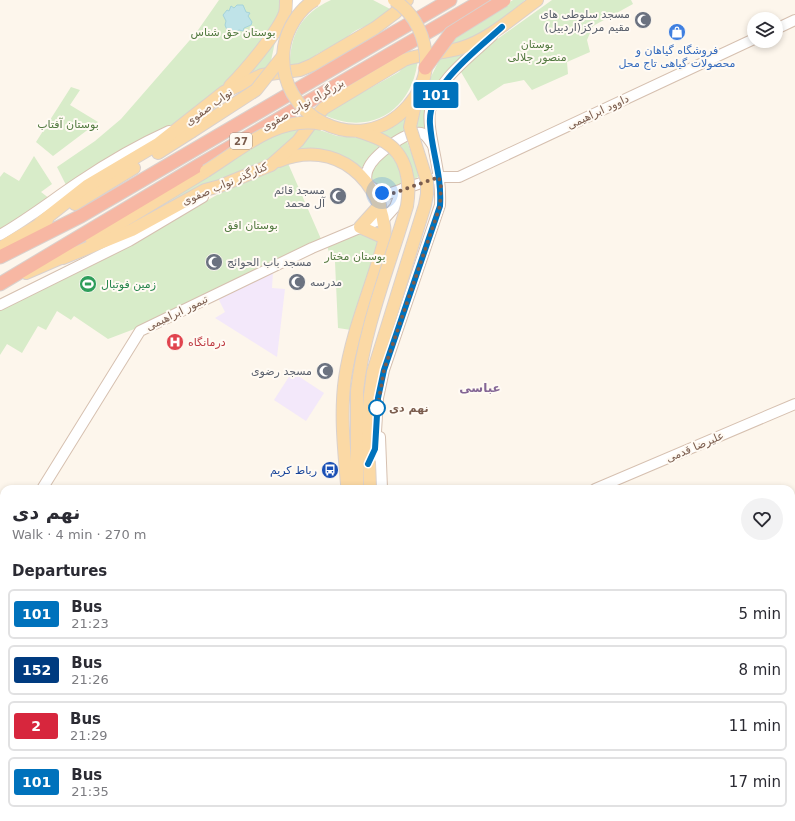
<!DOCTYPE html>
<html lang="en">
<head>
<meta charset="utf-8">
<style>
  :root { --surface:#fff; --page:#f2f2f3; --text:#2b2b33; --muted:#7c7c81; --line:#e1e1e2 }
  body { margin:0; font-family:"DejaVu Sans","Noto Sans Arabic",sans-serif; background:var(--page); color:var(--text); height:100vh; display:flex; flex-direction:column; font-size:15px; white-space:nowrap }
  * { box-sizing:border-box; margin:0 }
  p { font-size:13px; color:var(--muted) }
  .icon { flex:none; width:22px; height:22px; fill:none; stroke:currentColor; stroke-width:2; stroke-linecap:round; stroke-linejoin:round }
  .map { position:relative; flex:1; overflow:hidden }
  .side { position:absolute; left:0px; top:485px; width:795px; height:336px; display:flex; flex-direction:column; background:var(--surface); border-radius:12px 12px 0 0; box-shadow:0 2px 6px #0003 }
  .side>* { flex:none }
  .badge { padding:0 8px; border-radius:3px; font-size:14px; line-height:26px }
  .fabs { position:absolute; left:747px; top:12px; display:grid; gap:8px }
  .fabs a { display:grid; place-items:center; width:36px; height:36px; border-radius:50%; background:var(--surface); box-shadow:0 2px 6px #0003; font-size:20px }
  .you { position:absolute; width:20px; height:20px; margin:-10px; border:3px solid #fff; border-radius:50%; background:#1a73e8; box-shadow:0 0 0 6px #1a73e833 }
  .map>.badge { position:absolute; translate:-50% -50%; box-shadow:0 0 0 2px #fff }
  h2 { padding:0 12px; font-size:15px; line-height:36px }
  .round { display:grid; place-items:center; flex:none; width:42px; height:42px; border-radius:21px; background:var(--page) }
  .summary { display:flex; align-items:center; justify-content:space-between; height:68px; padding:0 12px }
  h1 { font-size:19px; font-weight:600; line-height:30px }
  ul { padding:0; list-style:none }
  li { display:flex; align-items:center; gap:12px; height:50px; margin:0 8px 6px; padding:0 4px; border:2px solid var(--line); border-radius:6px }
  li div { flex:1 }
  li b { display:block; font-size:15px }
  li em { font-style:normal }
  li .badge { min-width:44px; font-weight:700; text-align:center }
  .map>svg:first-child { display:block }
  .education { fill:#f3e8fa }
  .green { fill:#d8ecc9 }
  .water { fill:#bfe3e8; stroke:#a5d3da }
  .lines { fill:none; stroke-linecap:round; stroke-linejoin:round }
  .secondary-casing { stroke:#d6c0b0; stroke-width:12 }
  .primary-casing { stroke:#dad1cd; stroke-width:14 }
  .highway-casing { stroke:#dad1cd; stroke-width:15 }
  .secondary { stroke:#fff; stroke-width:10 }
  .primary { stroke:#fbd9a5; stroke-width:12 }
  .highway { stroke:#f7b7a3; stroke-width:13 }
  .rail { stroke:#b9a8c9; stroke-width:2.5; stroke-dasharray:6 4; stroke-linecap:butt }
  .primary-bridge-casing { stroke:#dad1cd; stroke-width:14; stroke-linecap:butt }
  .highway-bridge-casing { stroke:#dad1cd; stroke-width:15; stroke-linecap:butt }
  .primary-bridge { stroke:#fbd9a5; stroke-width:12 }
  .highway-bridge { stroke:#f7b7a3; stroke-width:13 }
  .line-casing { stroke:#fff; stroke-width:9 }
  .line { stroke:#0072bc; stroke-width:6 }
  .walk { stroke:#7a5c4d; stroke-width:4; stroke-dasharray:0 7.2 }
  .stop-dot { fill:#fff; stroke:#0072bc; stroke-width:2 }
  .labels { text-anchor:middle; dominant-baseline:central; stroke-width:4; stroke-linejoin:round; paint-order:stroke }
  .shield { fill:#fffaf3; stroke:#a28b7f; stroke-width:1 }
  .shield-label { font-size:10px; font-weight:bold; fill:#7a5c4d }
  .worship-label { font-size:11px; fill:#5b616d; stroke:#fffaf3; text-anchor:end }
  .park-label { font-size:11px; fill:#537a41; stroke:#fffaf3 }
  .shop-label { font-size:11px; fill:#366cbe; stroke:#fffaf3 }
  .street-label { font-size:11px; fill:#7a5c4d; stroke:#fffaf3 }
  .leisure-label { font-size:11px; fill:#27864d; stroke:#fffaf3; text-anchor:start }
  .health-label { font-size:11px; fill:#be3a42; stroke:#fffaf3; text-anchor:start }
  .stop-label { font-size:11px; font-weight:bold; fill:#7a5c4d; stroke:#fffaf3; text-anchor:start }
  .transit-label { font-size:11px; fill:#164399; stroke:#fffaf3; text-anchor:end }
  .neighbourhood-label { font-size:12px; font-weight:bold; fill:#846695; stroke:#fffaf3 }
</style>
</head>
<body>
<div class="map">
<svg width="795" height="821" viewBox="0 0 795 821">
  <rect width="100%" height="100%" fill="#fdf6ec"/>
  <g class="education">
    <path d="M273 272 272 288 285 289 277 357 215 318 225 312 218 298Z"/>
    <path d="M292 372 324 393 306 421 274 400Z"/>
  </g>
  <g class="green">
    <path d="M219 0H284C282 14 274 23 267 35 221 107 138 144 67 187L57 167 95 141 121 119 196 33Z"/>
    <path d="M331 0H373L394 11C389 14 383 19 377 22 367 26 353 29 346 39L317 54 306 64 290 69C289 37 300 14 331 0Z"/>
    <path d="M513 0H525L485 34 445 50C461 26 489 14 513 0Z"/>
    <path d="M552 0H631L633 4 593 26 587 40 590 52 567 62 568 74 532 90 524 80 504 84 478 101 461 72 489 45Z"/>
    <path d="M276 37 271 61 266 70 254 72 252 70Z"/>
    <path d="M464 51V57L442 80 427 130 416 131C414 104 431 79 442 54Z"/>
    <path d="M418 57C414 110 370 138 322 114L337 104 340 105 399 72 404 66Z"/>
    <path d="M71 87 80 90 70 105 98 122 53 156 36 142Z"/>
    <path d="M407 113 405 134 392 142 375 134 391 127Z"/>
    <path d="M305 127 271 160 145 219 121 228 271 136Z"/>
    <path d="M314 128 337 136 362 138 384 147 363 174 292 151Z"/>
    <path d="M406 139 420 175 414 180 412 170 396 144Z"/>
    <path d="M388 151 399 167 404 185 394 190 378 189 369 177 376 162Z"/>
    <path d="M34 156 52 184 41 192 50 199 0 232V177L4 172 19 181Z"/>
    <path d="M287 161 321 239 137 328 108 339 74 316 71 320 57 311 46 330 38 326 22 353 7 344 0 355V309L121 249 231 187Z"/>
    <path d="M360 230 379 238 351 330 338 328 335 262 332 261 327 246Z"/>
    <path d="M0 582H4V633L0 632Z"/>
    <path d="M0 695 4 696V751L0 744Z"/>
    <path d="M39 817H326L337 821H41Z"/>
    <path d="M381 817H436L437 821H380Z"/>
  </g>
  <path class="water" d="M237 5H243L246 12 250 13 248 16 252 22 251 25 244 28 243 31 239 30 232 34 227 30 225 25 226 21 223 15 227 10 229 11 231 6 234 8Z"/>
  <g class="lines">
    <g class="secondary-casing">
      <g id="secondary">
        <path d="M297 16 298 0"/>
        <path d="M776 29 795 20"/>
        <path d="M366 182C366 178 366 173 368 169 373 156 405 131 421 133 426 134 429 140 432 144"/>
        <path d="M371 187 381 193 388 194 439 177H459L754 39"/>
        <path d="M0 235C28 219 52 200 79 182 107 163 138 145 169 131"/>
        <path d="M0 305 129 241 203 197"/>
        <path d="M380 437 382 489"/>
        <path d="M371 459 375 449 378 398 384 370 440 205C441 184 437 166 433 145 431 134 428 122 430 111 435 82 472 55 492 36"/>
        <path d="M42 489 140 331 312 248 386 217 395 207 402 189"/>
        <path d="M595 489 795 404"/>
        <path d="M0 557 4 551"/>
        <path d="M0 576 4 578"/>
        <path d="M0 635 4 636"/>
        <path d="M791 686 795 685"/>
        <path d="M612 817 623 821"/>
      </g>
    </g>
    <g class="primary-casing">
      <g id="primary">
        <path d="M230 86C244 72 279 31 285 13 286 9 286 4 286 0"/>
        <path d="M158 153 191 132"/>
        <path d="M279 161C336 138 384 180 385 238 373 284 352 330 345 378 340 413 344 449 347 484L349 489"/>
        <path d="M75 204 134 168"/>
        <path d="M380 205 360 227 385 238"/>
        <path d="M40 223 87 186 158 144 224 92 262 75 300 70 312 65 375 28 395 13 407 0"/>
        <path d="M92 240 206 171"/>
        <path d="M0 248 47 220"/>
        <path d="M63 258 132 230 205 190 220 186 271 165 298 141 318 114 324 108 404 60C422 53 442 54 461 48 490 39 513 17 537 0"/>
        <path d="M26 273 70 254"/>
        <path d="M357 391V489"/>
        <path d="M370 395 368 420 370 489"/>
        <path d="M359 821 360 817"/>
        <path d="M377 821 378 817"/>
      </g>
    </g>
    <g class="highway-casing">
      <g id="highway">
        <path d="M0 257 81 216 450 0"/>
        <path d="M0 284 196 167 483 0"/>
      </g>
    </g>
    <use href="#secondary" class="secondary"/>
    <use href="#primary" class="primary"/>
    <use href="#highway" class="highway"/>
    <g class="rail">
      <path d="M0 794 4 805"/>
      <path d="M0 811 4 821"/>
    </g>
    <g class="primary-bridge-casing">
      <g id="primary-bridge">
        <path d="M315 0C299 9 287 29 284 47 274 117 360 161 408 106 418 95 425 80 426 65 427 40 416 14 394 0"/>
        <path d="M191 132 256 90 283 56"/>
        <path d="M206 171C240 150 278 115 322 124"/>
        <path d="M357 391C364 328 389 267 407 206 411 182 407 155 385 142 377 137 367 134 358 131"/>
        <path d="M370 395 373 372 425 205 427 194V181L410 127 416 100"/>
      </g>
    </g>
    <g class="highway-bridge-casing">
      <path id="highway-bridge" d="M425 68 451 33 504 0"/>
    </g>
    <use href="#primary-bridge" class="primary-bridge"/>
    <use href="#highway-bridge" class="highway-bridge"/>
  </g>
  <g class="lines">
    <g class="line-casing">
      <path id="line" d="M368 464 375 449 378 398 384 370 440 206C442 175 432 153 430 124 427 86 477 50 502 27"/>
    </g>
    <use href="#line" class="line"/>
    <path class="walk" d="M377 408V411L384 370 440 206 441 187 439 177 394 193H382"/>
  </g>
  <defs>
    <g id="mosque-disc" transform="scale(0.9)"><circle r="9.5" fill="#6b7280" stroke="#fffaf3"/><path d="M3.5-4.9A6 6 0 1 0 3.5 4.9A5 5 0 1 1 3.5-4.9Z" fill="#fff"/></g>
    <g id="shop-disc" transform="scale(0.9)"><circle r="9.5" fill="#3f7fe0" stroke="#fffaf3"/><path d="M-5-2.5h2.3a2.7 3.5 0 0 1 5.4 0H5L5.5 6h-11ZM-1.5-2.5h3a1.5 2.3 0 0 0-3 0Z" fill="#fff"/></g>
    <g id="stadium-disc" transform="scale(0.9)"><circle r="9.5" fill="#2e9e5b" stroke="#fffaf3"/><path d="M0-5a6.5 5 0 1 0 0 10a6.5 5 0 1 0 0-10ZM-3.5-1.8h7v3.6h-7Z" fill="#fff"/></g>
    <g id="hospital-disc" transform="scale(0.9)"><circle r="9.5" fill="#e0444e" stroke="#fffaf3"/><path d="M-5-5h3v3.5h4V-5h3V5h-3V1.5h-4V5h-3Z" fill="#fff"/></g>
    <g id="bus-disc" transform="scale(0.9)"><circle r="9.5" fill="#1a4fb4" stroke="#fffaf3"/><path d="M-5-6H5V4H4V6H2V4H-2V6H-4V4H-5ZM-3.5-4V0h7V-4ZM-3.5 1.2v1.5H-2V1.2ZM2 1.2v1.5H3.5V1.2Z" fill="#fff"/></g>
  </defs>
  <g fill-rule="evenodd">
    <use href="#mosque-disc" x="643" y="20"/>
    <use href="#shop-disc" x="677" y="32"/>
    <use href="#mosque-disc" x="338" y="196"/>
    <use href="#mosque-disc" x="214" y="262"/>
    <use href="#mosque-disc" x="297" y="282"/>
    <use href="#stadium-disc" x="88" y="284"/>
    <use href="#hospital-disc" x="175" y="342"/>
    <use href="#mosque-disc" x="325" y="371"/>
    <use href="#bus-disc" x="330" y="470"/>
  </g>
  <circle class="stop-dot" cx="377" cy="408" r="8"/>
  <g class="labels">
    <rect class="shield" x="230" y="133" width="22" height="16" rx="3"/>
    <g class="shield-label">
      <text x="241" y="141">27</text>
    </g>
    <g class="worship-label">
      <text x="630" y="14">مسجد سلوطی های<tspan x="630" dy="13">مقیم مرکز(اردبیل)</tspan></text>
      <text x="325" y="190">مسجد قائم<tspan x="325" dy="13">آل محمد</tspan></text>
      <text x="227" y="262" text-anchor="start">مسجد باب الحوائج</text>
      <text x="310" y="282" text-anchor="start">مدرسه</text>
      <text x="312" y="371">مسجد رضوی</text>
    </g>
    <g class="park-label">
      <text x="233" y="32">بوستان حق شناس</text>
      <text x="537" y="44">بوستان<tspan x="537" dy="13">منصور جلالی</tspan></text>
      <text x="68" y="124">بوستان آفتاب</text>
      <text x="251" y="225">بوستان افق</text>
      <text x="355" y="256">بوستان مختار</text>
    </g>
    <g class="shop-label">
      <text x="677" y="50">فروشگاه گیاهان و<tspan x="677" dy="13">محصولات گیاهی تاج محل</tspan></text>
    </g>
    <g class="street-label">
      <text transform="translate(303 105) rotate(-30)">بزرگراه نواب صفوی</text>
      <text transform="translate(209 107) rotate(-36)">نواب صفوی</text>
      <text transform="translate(598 112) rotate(-25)">داوود ابراهیمی</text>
      <text transform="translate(225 184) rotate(-23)">کنارگذر نواب صفوی</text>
      <text transform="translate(177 313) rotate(-26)">تیمور ابراهیمی</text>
      <text transform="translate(695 447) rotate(-23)">علیرضا قدمی</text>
    </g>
    <g class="leisure-label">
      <text x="101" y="284">زمین فوتبال</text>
    </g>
    <g class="health-label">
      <text x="188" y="342">درمانگاه</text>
    </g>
    <g class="stop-label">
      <text x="389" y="408">نهم دی</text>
    </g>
    <g class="transit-label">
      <text x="317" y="470">رباط کریم</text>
    </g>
    <g class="neighbourhood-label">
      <text x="480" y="388">عباسی</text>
    </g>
  </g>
</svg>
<div class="fabs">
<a><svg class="icon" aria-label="layers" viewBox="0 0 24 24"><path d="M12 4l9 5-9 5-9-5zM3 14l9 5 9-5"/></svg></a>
</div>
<div class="you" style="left:382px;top:193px"></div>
<b class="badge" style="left:436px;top:95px;background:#0072bc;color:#fff">101</b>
<section class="side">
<div class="summary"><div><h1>نهم دی</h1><p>Walk · 4 min · 270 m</p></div><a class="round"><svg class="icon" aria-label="heart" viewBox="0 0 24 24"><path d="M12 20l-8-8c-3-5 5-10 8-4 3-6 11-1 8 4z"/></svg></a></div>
<h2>Departures</h2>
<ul>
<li><span class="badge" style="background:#0072bc;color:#fff">101</span><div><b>Bus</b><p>21:23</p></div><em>5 min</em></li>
<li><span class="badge" style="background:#003b80;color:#fff">152</span><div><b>Bus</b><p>21:26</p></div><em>8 min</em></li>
<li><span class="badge" style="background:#d7263d;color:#fff">2</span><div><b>Bus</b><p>21:29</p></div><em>11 min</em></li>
<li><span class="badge" style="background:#0072bc;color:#fff">101</span><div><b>Bus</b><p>21:35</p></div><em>17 min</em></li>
</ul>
</section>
</div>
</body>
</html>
